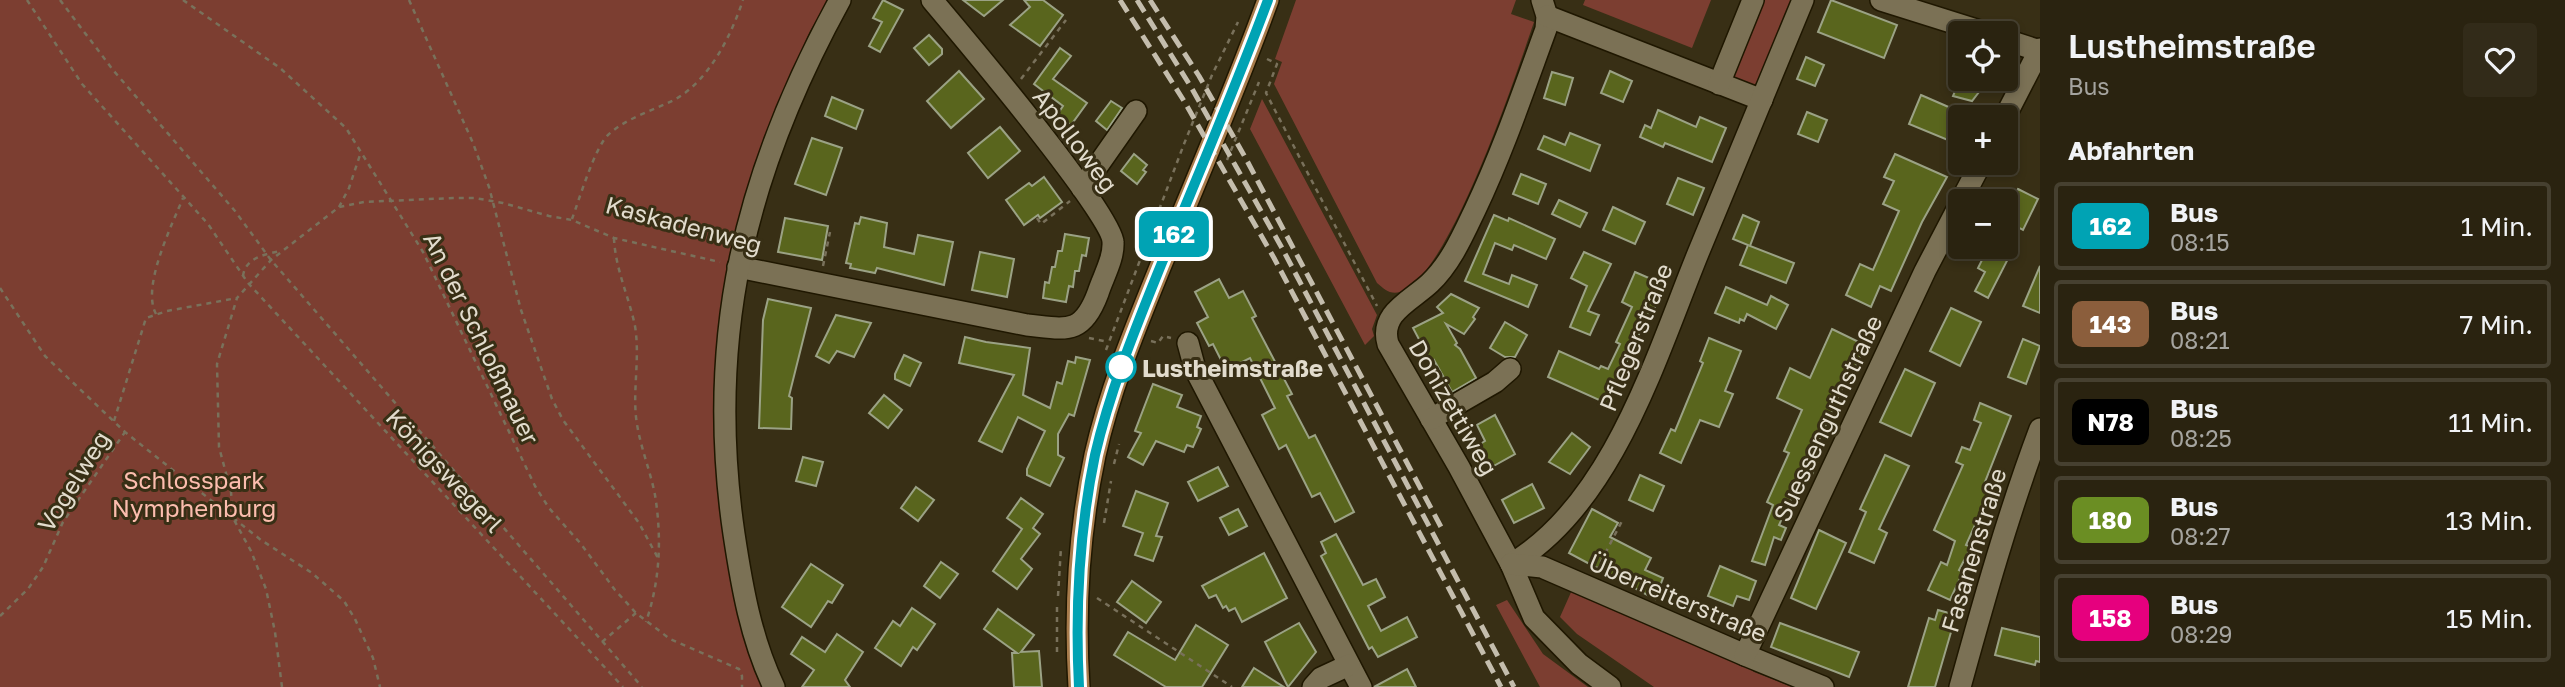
<!DOCTYPE html>
<html lang="de">
<head>
<meta charset="utf-8">
<style>
  :root { --surface:#2a2310; --page:#322b19; --text:#f1f3f6; --muted:#a5a49f; --line:#464030 }
  body { margin:0; font-family:"Golos Text",sans-serif; background:var(--page); color:var(--text); height:100vh; display:flex; flex-direction:column; font-size:26px; white-space:nowrap }
  * { box-sizing:border-box; margin:0 }
  p { font-size:23px; color:var(--muted) }
  .icon { flex:none; width:38px; height:38px; fill:none; stroke:currentColor; stroke-width:2; stroke-linecap:round; stroke-linejoin:round }
  .map { position:relative; flex:1; overflow:hidden }
  .sheet { display:flex; flex-direction:column; background:var(--surface); width:525px }
  .sheet>* { flex:none }
  .badge { padding:0 14px; border-radius:10px; font-size:24px; line-height:46px }
  .tools { position:absolute; left:1948px; top:21px; display:grid; gap:14px }
  .tools a { display:grid; place-items:center; width:70px; height:70px; border-radius:7px; background:var(--surface); box-shadow:0 4px 10px #0003,0 0 0 2px var(--line); font-size:35px }
  .map>.badge { position:absolute; translate:-50% -50%; box-shadow:0 0 0 4px #fff }
  h2 { padding:0 28px; font-size:26px; line-height:63px }
  .round { display:grid; place-items:center; flex:none; width:74px; height:74px; border-radius:7px; background:var(--page) }
  .summary { display:flex; align-items:center; justify-content:space-between; height:119px; padding:0 28px }
  h1 { font-size:33px; font-weight:600; line-height:52px }
  ul { padding:0; list-style:none }
  li { display:flex; align-items:center; gap:21px; height:88px; margin:0 14px 10px; padding:0 14px; border:4px solid var(--line); border-radius:7px }
  li div { flex:1 }
  li b { display:block; font-size:26px }
  li em { font-style:normal }
  li .badge { min-width:77px; font-weight:700; text-align:center }
  main { display:flex; flex:1; min-height:0 }
  .map>svg:first-child { display:block }
  .green { fill:#7c3e31 }
  .building { fill:#59651d; stroke:#9ba285; stroke-width:2 }
  .lines { fill:none; stroke-linecap:round; stroke-linejoin:round }
  .minor-casing { stroke:#1f1700; stroke-width:24 }
  .major-casing { stroke:#1f1700; stroke-width:24 }
  .path { stroke:#79715b; stroke-width:2.5; stroke-dasharray:5 5; stroke-linecap:butt }
  .minor { stroke:#7b7155; stroke-width:21 }
  .major { stroke:#a77b4b; stroke-width:21 }
  .rail { stroke:#c4bdad; stroke-width:5; stroke-dasharray:14 7; stroke-linecap:butt }
  .line-casing { stroke:#fff; stroke-width:16 }
  .line { stroke:#00a3b4; stroke-width:10 }
  .stop-dot { fill:#fff; stroke:#00a3b4; stroke-width:3.5 }
  .labels { text-anchor:middle; dominant-baseline:central; stroke-width:6; stroke-linejoin:round; paint-order:stroke }
  .street-label { font-size:24px; fill:#e2dccd; stroke:#382f15 }
  .stop-label { font-size:24px; font-weight:bold; fill:#e2dccd; stroke:#382f15; text-anchor:start }
  .park-label { font-size:24px; fill:#fcbdae; stroke:#382f15 }
</style>
</head>
<body>
<main>
<div class="map">
<svg width="2040" height="687" viewBox="0 0 2040 687">
  <rect width="100%" height="100%" fill="#382f15"/>
  <g class="green">
    <path d="M0 0H828L810 31 774 114 736 231 720 315 713 394 721 509 764 687H0Z"/>
    <path d="M1296 0H1516L1511 14 1534 22C1517 72 1449 278 1400 292 1390 295 1384 289 1377 283L1274 84 1282 62 1275 59Z"/>
    <path d="M1585 0H1711L1692 48 1583 5Z"/>
    <path d="M1760 0H1794L1759 81 1754 85 1734 79 1733 69Z"/>
    <path d="M1262 99 1377 315 1372 329 1374 336 1365 345 1250 129Z"/>
    <path d="M1572 590 1727 652 1754 672 1792 687H1654L1577 634 1560 617Z"/>
    <path d="M1507 600 1543 654 1588 687H1540L1496 605Z"/>
  </g>
  <g class="building">
    <path d="M883 0 903 10 880 52 869 46 882 22 873 18Z"/>
    <path d="M963 0H1003L984 16Z"/>
    <path d="M1024 0H1043L1063 15 1040 46 1010 25 1030 7Z"/>
    <path d="M1831 0 1897 25 1884 58 1818 32Z"/>
    <path d="M929 35 942 49V54L929 65 914 48Z"/>
    <path d="M1060 48 1071 56 1053 79 1087 103 1071 125 1057 115 1063 106 1034 84Z"/>
    <path d="M1806 57 1824 65 1815 86 1797 79Z"/>
    <path d="M959 71 984 99 951 128 927 101Z"/>
    <path d="M1610 71 1632 81 1623 102 1601 93Z"/>
    <path d="M1552 72 1573 78 1565 105 1544 98Z"/>
    <path d="M1960 79H1989L1972 101 1953 96Z"/>
    <path d="M1921 95 1960 112V145L1909 124Z"/>
    <path d="M832 97 863 110 856 129 825 116Z"/>
    <path d="M1111 101 1122 108 1107 130 1096 121Z"/>
    <path d="M1658 110 1696 127 1700 117 1726 128 1712 162 1665 143 1663 147 1640 137 1645 125 1651 128Z"/>
    <path d="M1807 112 1827 120 1818 142 1798 134Z"/>
    <path d="M1000 127 1020 151 988 178 968 153Z"/>
    <path d="M1570 133 1600 145 1590 171 1538 149 1544 136 1565 145Z"/>
    <path d="M812 138 842 148 826 195 795 184Z"/>
    <path d="M1134 154 1147 165 1143 170 1146 172 1137 184 1121 171Z"/>
    <path d="M1895 154 1947 177 1922 222 1891 291 1880 286 1871 307 1846 295 1860 264 1873 270 1899 211 1883 204 1894 181 1884 177Z"/>
    <path d="M1521 174 1546 184 1538 204 1513 194Z"/>
    <path d="M1044 177 1062 202 1040 218 1038 215 1024 225 1006 200 1029 183 1032 186Z"/>
    <path d="M1678 178 1704 188 1693 215 1667 204Z"/>
    <path d="M2018 189 2038 199 2023 230 2006 221V214Z"/>
    <path d="M1559 200 1587 213 1580 227 1552 214Z"/>
    <path d="M1613 207 1645 222 1635 244 1603 230Z"/>
    <path d="M1494 215 1508 221 1509 218 1555 239 1546 259 1514 245 1512 250 1495 243 1483 274 1509 284 1512 275 1537 285 1528 307 1465 281Z"/>
    <path d="M1743 215 1759 222 1750 246 1794 263 1786 283 1740 265 1748 245 1733 239Z"/>
    <path d="M861 217 887 223 884 247 914 254 918 235 953 242 944 285 877 268 875 273 850 268 851 264 846 263 855 223 859 224Z"/>
    <path d="M785 218 828 226 822 260 778 252Z"/>
    <path d="M1065 234 1089 238 1086 256 1082 255 1079 271H1075L1073 287 1069 286 1066 302 1043 298 1045 282 1049 283 1052 267H1055L1058 251H1062Z"/>
    <path d="M1979 247H2014L1988 298 1975 291 1985 272 1978 268 1983 258Z"/>
    <path d="M980 252 1014 259 1007 297 972 290Z"/>
    <path d="M1584 252 1611 264 1588 311 1599 315 1590 335 1570 327 1587 286 1571 278Z"/>
    <path d="M2040 266V313L2023 306Z"/>
    <path d="M1635 272 1665 285 1651 316 1648 314 1608 404 1548 377 1559 351 1599 369 1601 366 1608 369 1620 344 1616 342 1632 307 1622 302Z"/>
    <path d="M1219 279 1229 298 1243 291 1256 316 1252 318 1292 394 1287 396 1309 438 1315 435 1354 512 1335 522 1320 493 1312 497 1286 445 1279 449 1262 415 1275 408 1250 358 1226 370 1213 344 1209 346 1197 323 1208 317 1195 292Z"/>
    <path d="M1726 287 1767 305 1771 296 1788 305 1776 329 1747 314 1744 321 1740 319 1739 323 1715 313Z"/>
    <path d="M1451 294 1479 308 1473 317 1475 319 1464 334 1446 324 1457 343 1455 345 1460 349 1476 378 1452 392 1434 360 1431 362 1413 328 1443 313 1437 307Z"/>
    <path d="M768 299 811 308 789 396 792 398 791 429 759 428 763 320Z"/>
    <path d="M1951 308 1981 322 1960 366 1930 351Z"/>
    <path d="M836 315 871 323 854 357 837 351 829 363 816 356Z"/>
    <path d="M1505 322 1527 335 1515 357H1505L1490 348Z"/>
    <path d="M1832 329 1865 345 1851 377 1848 375 1810 460 1817 463 1811 477 1803 474 1779 525 1786 528 1781 540 1774 537 1765 565 1752 561 1773 505 1767 502 1789 453 1784 451 1802 410 1777 398 1790 368 1810 378Z"/>
    <path d="M965 337 986 342 1030 348 1023 395 1050 408 1057 382 1062 384 1068 361 1075 363 1076 357 1090 360 1074 416 1069 414 1058 434V455L1064 458 1050 486 1027 475V469L1045 431 1018 417 1002 452 979 441 1014 375 959 363Z"/>
    <path d="M1709 338 1741 351 1725 391 1733 394 1719 427 1700 420 1681 463 1660 453 1671 429 1675 431 1703 363 1700 361Z"/>
    <path d="M2023 339 2040 346 2026 384 2008 377Z"/>
    <path d="M904 355 921 363 910 386 895 379V374Z"/>
    <path d="M1905 369 1935 383 1911 436 1880 422Z"/>
    <path d="M1153 384 1182 395 1177 407 1201 416 1197 427 1201 429 1193 447 1187 445 1184 452 1156 441 1143 465 1128 457 1141 433 1135 431Z"/>
    <path d="M884 395 902 410 888 428 869 413Z"/>
    <path d="M1980 403 2011 416 1985 482 1993 485 1966 545 1971 547 1959 570 1963 572 1950 600 1928 590 1941 562 1947 565 1955 541 1934 530 1963 465 1956 462 1962 447 1970 450 1981 423 1974 420Z"/>
    <path d="M1495 415 1515 454 1490 468 1477 446 1485 441 1477 425Z"/>
    <path d="M1572 433 1590 447 1570 474 1549 462Z"/>
    <path d="M1885 455 1909 466 1879 529 1887 533 1874 563 1849 552 1866 512 1860 509Z"/>
    <path d="M803 457 823 462 816 486 796 481Z"/>
    <path d="M1218 467 1228 486 1198 501 1188 482Z"/>
    <path d="M1640 475 1664 486 1653 511 1629 500Z"/>
    <path d="M1532 484 1544 508 1514 523 1502 500Z"/>
    <path d="M916 487 934 500 918 521 901 508Z"/>
    <path d="M1136 491 1168 503 1156 536 1162 537 1153 561 1135 555 1143 533 1123 526Z"/>
    <path d="M1021 498 1043 514 1033 528 1040 534 1021 559 1032 569 1017 589 993 571 1022 529 1007 518Z"/>
    <path d="M1238 509 1247 526 1229 535 1220 518Z"/>
    <path d="M1592 509 1618 523 1610 537 1651 558 1645 570 1663 578 1655 599 1569 553Z"/>
    <path d="M1819 530 1846 543 1816 609 1791 598Z"/>
    <path d="M1336 534 1363 585 1376 579 1385 597 1368 606 1381 631 1407 617 1417 637 1378 657 1372 647 1369 649 1321 556 1326 553 1321 542Z"/>
    <path d="M1264 553 1287 598 1242 622 1235 608 1229 611 1226 606 1223 608 1216 595 1209 598 1202 586Z"/>
    <path d="M941 562 958 574 940 598 924 586Z"/>
    <path d="M811 564 843 585 832 603 828 601 811 627 782 607Z"/>
    <path d="M1720 566 1756 581 1749 600 1737 596 1733 606 1708 596Z"/>
    <path d="M1132 581 1161 602 1146 623 1117 602Z"/>
    <path d="M912 608 935 624 917 650 913 647 901 666 875 648 893 621 900 626Z"/>
    <path d="M998 609 1034 635 1021 652 1039 651 1042 687H1014L1012 653H1017L984 629Z"/>
    <path d="M1938 610 1956 615 1935 687H1908L1929 618 1935 620Z"/>
    <path d="M1299 623 1316 652 1288 687 1265 642Z"/>
    <path d="M1780 623 1859 652 1849 677 1771 647Z"/>
    <path d="M1196 625 1228 645 1202 687H1166L1114 655 1128 632 1175 660Z"/>
    <path d="M2002 628 2040 637V662L2036 661 2035 665 1995 655Z"/>
    <path d="M837 634 863 652 845 680 850 687H802L814 670 791 654 802 637 825 652Z"/>
    <path d="M1254 668 1284 687H1242Z"/>
    <path d="M1407 669 1416 687H1374Z"/>
  </g>
  <g class="lines">
    <g class="minor-casing">
      <g id="minor">
        <path d="M1542 0 1547 16 1546 29C1524 89 1503 151 1475 210 1463 235 1451 263 1430 283 1411 301 1379 313 1388 344L1459 467 1511 564 1534 618 1579 664 1610 687"/>
        <path d="M1881 0 1986 33"/>
        <path d="M1547 16 1762 100"/>
        <path d="M2006 40 2040 51"/>
        <path d="M1719 84 1753 0"/>
        <path d="M2005 117 2040 49"/>
        <path d="M1082 188 1136 111"/>
        <path d="M1961 201 1981 163"/>
        <path d="M738 267 1027 325C1066 329 1082 336 1098 293 1103 277 1114 259 1113 242 1113 214 959 32 932 0"/>
        <path d="M1188 343 1195 369 1361 687"/>
        <path d="M1431 419 1495 382 1510 369"/>
        <path d="M1511 564C1613 504 1656 356 1699 251 1734 167 1768 84 1803 0"/>
        <path d="M1511 564 1542 567 1745 655 1823 687"/>
        <path d="M1745 655 1925 271 1960 204"/>
        <path d="M774 687C751 639 742 587 734 534 705 337 745 173 840 0"/>
        <path d="M1313 687 1321 678 1349 665"/>
        <path d="M1960 687C1984 600 2008 514 2040 429"/>
      </g>
    </g>
    <g class="major-casing">
      <path id="major" d="M1079 687C1074 609 1079 531 1095 455 1110 388 1137 324 1163 260 1199 174 1236 88 1268 0"/>
    </g>
    <g class="path">
      <path d="M27 0 82 84 208 224 248 283 623 687"/>
      <path d="M60 0 113 70 235 211 271 260 642 687"/>
      <path d="M183 0 280 68 346 128 423 252 535 486 549 508 581 544 615 590 636 613 670 639 739 669 742 676V687"/>
      <path d="M409 0 473 143 489 187 521 310 552 399 563 420 639 523 658 558"/>
      <path d="M1267 59 1277 64 1266 93 1377 306"/>
      <path d="M1021 79 1066 20"/>
      <path d="M1227 160 1259 82"/>
      <path d="M339 207 349 188 361 152"/>
      <path d="M1037 218 1041 224 1070 201"/>
      <path d="M572 219C579 200 595 147 608 135 626 118 652 111 674 100 709 81 731 36 743 0"/>
      <path d="M614 238C615 268 629 297 635 326 640 357 633 387 636 417 639 444 650 469 655 495 662 538 660 581 646 622"/>
      <path d="M823 266 830 232"/>
      <path d="M243 276C245 258 265 254 281 251"/>
      <path d="M0 288 45 356 125 432 261 540 312 573 344 601 355 619 373 658 380 687"/>
      <path d="M156 314C141 287 172 225 183 198"/>
      <path d="M1089 338 1108 342"/>
      <path d="M1151 341 1158 343 1163 336 1171 338"/>
      <path d="M1106 350 1184 144 1212 75 1238 22"/>
      <path d="M114 421 146 318 167 311 237 298"/>
      <path d="M1821 423 1832 428"/>
      <path d="M1114 464 1119 444"/>
      <path d="M1104 523 1111 481"/>
      <path d="M1596 571 1622 521"/>
      <path d="M1058 596 1061 547"/>
      <path d="M1097 598 1232 687"/>
      <path d="M0 616 28 589 43 567 63 522 125 432"/>
      <path d="M602 642 636 613"/>
      <path d="M1057 652V603"/>
      <path d="M282 687 275 632 266 589 251 551 233 518 231 492 219 447 217 364 237 298 271 260 339 207 364 202 453 198H475L503 203 549 216 572 220 614 238 720 262"/>
    </g>
    <use href="#minor" class="minor"/>
    <use href="#major" class="major"/>
    <g class="rail">
      <path d="M1120 0 1184 101 1274 258 1501 687"/>
      <path d="M1137 0 1191 87 1282 248 1514 687"/>
      <path d="M1150 0 1199 76 1245 157 1441 527"/>
    </g>
  </g>
  <g class="lines">
    <g class="line-casing">
      <path id="line" d="M1079 687C1075 609 1079 532 1095 455 1110 390 1136 327 1161 265 1197 177 1235 89 1268 0"/>
    </g>
    <use href="#line" class="line"/>
  </g>
  <circle class="stop-dot" cx="1121" cy="367" r="14"/>
  <g class="labels">
    <g class="street-label">
      <text transform="translate(1076 140) rotate(53)">Apolloweg</text>
      <text transform="translate(684 224) rotate(15)">Kaskadenweg</text>
      <text transform="translate(1635 337) rotate(-68)">Pflegerstraße</text>
      <text transform="translate(482 338) rotate(64)">An der Schloßmauer</text>
      <text transform="translate(1454 407) rotate(60)">Donizettiweg</text>
      <text transform="translate(1827 418) rotate(-65)">Suessenguthstraße</text>
      <text transform="translate(445 470) rotate(47)">Königswegerl</text>
      <text transform="translate(73 481) rotate(-58)">Vogelweg</text>
      <text transform="translate(1973 550) rotate(-73)">Fasanenstraße</text>
      <text transform="translate(1678 597) rotate(23)">Überreiterstraße</text>
    </g>
    <g class="stop-label">
      <text x="1142" y="367">Lustheimstraße</text>
    </g>
    <g class="park-label">
      <text x="194" y="479">Schlosspark<tspan x="194" dy="28">Nymphenburg</tspan></text>
    </g>
  </g>
</svg>
<div class="tools">
<a><svg class="icon" aria-label="locate" viewBox="0 0 24 24"><circle cx="12" cy="12" r="6"/><path d="M12 2v4M12 18v4M2 12h4M18 12h4"/></svg></a>
<a>+</a>
<a>−</a>
</div>
<b class="badge" style="left:1174px;top:234px;background:#00a3b4;color:#fff">162</b>
</div>
<section class="sheet">
<div class="summary"><div><h1>Lustheimstraße</h1><p>Bus</p></div><a class="round"><svg class="icon" aria-label="heart" viewBox="0 0 24 24"><path d="M12 20l-8-8c-3-5 5-10 8-4 3-6 11-1 8 4z"/></svg></a></div>
<h2>Abfahrten</h2>
<ul>
<li><span class="badge" style="background:#00a3b4;color:#fff">162</span><div><b>Bus</b><p>08:15</p></div><em>1 Min.</em></li>
<li><span class="badge" style="background:#8b5e3c;color:#fff">143</span><div><b>Bus</b><p>08:21</p></div><em>7 Min.</em></li>
<li><span class="badge" style="background:#000;color:#fff">N78</span><div><b>Bus</b><p>08:25</p></div><em>11 Min.</em></li>
<li><span class="badge" style="background:#6b8e23;color:#fff">180</span><div><b>Bus</b><p>08:27</p></div><em>13 Min.</em></li>
<li><span class="badge" style="background:#e6007e;color:#fff">158</span><div><b>Bus</b><p>08:29</p></div><em>15 Min.</em></li>
</ul>
</section>
</main>
</body>
</html>
